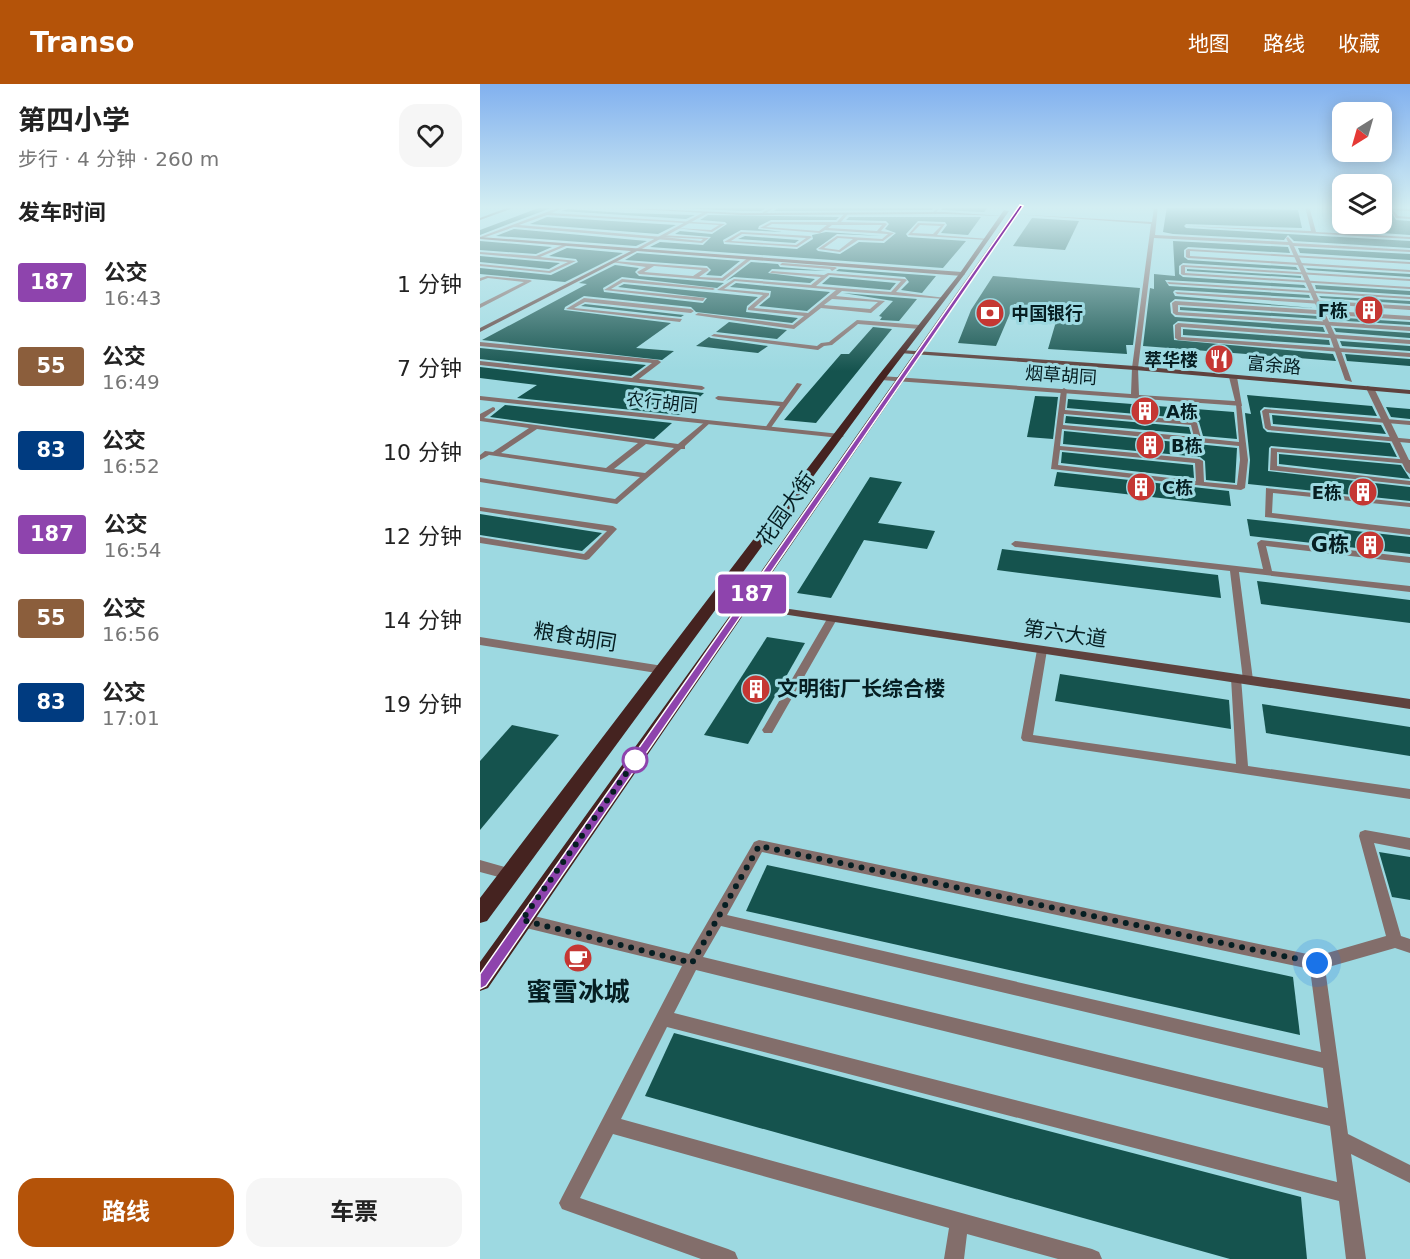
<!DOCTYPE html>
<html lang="zh">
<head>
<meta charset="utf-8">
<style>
  :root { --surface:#fff; --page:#f6f6f6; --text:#222; --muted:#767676; --accent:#b45309 }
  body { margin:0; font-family:"DejaVu Sans","Noto Sans SC",sans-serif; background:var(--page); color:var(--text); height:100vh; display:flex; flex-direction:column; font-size:22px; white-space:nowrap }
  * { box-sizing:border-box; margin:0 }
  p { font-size:20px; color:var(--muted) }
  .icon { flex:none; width:33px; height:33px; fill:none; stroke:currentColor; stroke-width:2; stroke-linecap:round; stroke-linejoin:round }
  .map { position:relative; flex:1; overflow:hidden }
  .sheet { display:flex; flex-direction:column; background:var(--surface); width:480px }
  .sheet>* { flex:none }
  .badge { padding:0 12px; border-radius:4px; font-size:21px; line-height:39px }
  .needle { width:39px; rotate:217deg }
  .buttons { position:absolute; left:852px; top:18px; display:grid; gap:12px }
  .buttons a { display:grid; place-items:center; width:60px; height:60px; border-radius:12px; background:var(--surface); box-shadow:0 3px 15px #0003; font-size:30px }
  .you { position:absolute; width:30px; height:30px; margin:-15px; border:4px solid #fff; border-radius:50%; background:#1a73e8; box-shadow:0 0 0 9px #1a73e833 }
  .map>.badge { position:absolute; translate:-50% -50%; box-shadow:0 0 0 3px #fff }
  h2 { padding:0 18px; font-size:22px; line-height:54px }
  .round { display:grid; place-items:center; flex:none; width:63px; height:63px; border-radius:18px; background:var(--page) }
  .head { display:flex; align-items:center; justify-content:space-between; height:102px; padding:0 18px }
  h1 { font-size:28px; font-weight:700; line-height:45px }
  .button { display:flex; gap:12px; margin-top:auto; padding:12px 18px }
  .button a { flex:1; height:69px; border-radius:18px; background:var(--accent); color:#fff; font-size:24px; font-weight:700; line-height:69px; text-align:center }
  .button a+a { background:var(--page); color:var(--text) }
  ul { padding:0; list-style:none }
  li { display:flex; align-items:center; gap:18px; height:84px; padding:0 18px }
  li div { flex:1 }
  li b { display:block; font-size:22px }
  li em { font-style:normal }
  li .badge { min-width:66px; font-weight:700; text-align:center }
  header { display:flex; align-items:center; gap:36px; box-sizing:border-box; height:84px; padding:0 30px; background:var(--accent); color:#fff }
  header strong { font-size:28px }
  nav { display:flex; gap:33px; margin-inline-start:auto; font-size:21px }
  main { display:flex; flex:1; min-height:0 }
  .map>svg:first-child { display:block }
  .building { fill:#15534e }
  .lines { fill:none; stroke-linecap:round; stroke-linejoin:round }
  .lane { fill:#836e6b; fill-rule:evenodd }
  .street { fill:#836e6b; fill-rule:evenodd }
  .secondary { fill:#5f423e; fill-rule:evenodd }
  .primary { fill:#452320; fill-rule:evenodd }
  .line { fill:#8e44ad; stroke:#fff; stroke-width:1.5 }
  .walk { stroke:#061e22; stroke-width:6; stroke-dasharray:0 10.8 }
  .stop-dot { fill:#fff; stroke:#8e44ad; stroke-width:3 }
  .labels { text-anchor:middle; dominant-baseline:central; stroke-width:6; stroke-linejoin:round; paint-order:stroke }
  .far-poi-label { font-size:18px; font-weight:bold; fill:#061e22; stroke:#9dd9e1; text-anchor:start }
  .far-street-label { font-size:18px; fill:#061e22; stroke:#9dd9e1 }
  .street-label { font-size:21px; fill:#061e22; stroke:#9dd9e1 }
  .poi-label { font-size:21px; font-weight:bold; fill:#061e22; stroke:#9dd9e1; text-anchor:end }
  .near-poi-label { font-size:26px; font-weight:bold; fill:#061e22; stroke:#9dd9e1 }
</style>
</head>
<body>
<header>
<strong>Transo</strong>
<nav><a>地图</a><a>路线</a><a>收藏</a></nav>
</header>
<main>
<section class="sheet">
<div class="head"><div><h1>第四小学</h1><p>步行 · 4 分钟 · 260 m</p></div><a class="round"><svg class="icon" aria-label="heart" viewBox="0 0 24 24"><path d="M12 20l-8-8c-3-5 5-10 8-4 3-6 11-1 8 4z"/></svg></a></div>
<h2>发车时间</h2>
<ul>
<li><span class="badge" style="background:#8e44ad;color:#fff">187</span><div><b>公交</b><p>16:43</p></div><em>1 分钟</em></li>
<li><span class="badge" style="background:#8b5e3c;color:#fff">55</span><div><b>公交</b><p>16:49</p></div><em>7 分钟</em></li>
<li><span class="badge" style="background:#003b80;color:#fff">83</span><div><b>公交</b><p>16:52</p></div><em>10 分钟</em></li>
<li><span class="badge" style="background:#8e44ad;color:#fff">187</span><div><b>公交</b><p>16:54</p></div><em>12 分钟</em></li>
<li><span class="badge" style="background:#8b5e3c;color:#fff">55</span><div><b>公交</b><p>16:56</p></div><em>14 分钟</em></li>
<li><span class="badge" style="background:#003b80;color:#fff">83</span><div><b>公交</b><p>17:01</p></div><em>19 分钟</em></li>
</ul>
<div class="button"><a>路线</a><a>车票</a></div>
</section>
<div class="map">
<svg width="930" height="1175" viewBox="0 0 930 1175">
  <rect width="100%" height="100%" fill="#9dd9e1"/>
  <g class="building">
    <path d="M159 122H278L288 123 281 127H262Z"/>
    <path d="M300 122 440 123 455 122 452 126 294 127Z"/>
    <path d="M464 122H509L504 128 461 126Z"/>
    <path d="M687 122 818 126 822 144 706 140 704 142 706 144 930 157V164L814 157 808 151 804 156 693 150 683 148Z"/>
    <path d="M902 122H908L916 136 930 137V151L887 148 883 140H902Z"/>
    <path d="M61 123 71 124 0 151V146Z"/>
    <path d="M88 125 145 129 215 131 206 135 81 127Z"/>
    <path d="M228 131 359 133 356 136H291L279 142 278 145 303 148 261 146 243 156 244 160 317 165 333 155 332 151 346 148 402 152 357 150 336 165 338 167 360 170 379 158 404 159 416 149 405 145 409 140 406 137 366 136 369 133H501L488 151 461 149 467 141 465 138 438 137 426 150 428 153 486 157 463 184 170 163 180 158 223 161 231 153 195 150 200 147 232 150 247 140 245 138 220 136Z"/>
    <path d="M67 133 196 141 178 150 50 140Z"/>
    <path d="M552 134 599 137 585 166 533 162Z"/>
    <path d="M34 145 167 157 156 162 16 152Z"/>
    <path d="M265 152 319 156 315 159 258 155Z"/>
    <path d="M0 157 72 163 56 170 0 166Z"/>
    <path d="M693 157 808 163 810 169 708 163 704 166V173L708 176 816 183 818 186 703 179 699 182V190L703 193 824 201 826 204 685 196 689 202 829 211 830 214 695 206 693 208 695 212 834 224 695 215 690 219 691 229 695 233 843 243 845 248 698 237 693 241 694 256 853 270 856 277 663 262 670 204 674 205V190L695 192Z"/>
    <path d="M87 164 143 169 85 198 0 190V184L71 191 98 178 96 175 69 172Z"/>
    <path d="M818 164 930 170V176L820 169Z"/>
    <path d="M157 169 260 177 241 192 226 191 231 186 227 182 145 176Z"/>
    <path d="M0 172 80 179 69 185 0 178Z"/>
    <path d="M271 178 298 180 300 183 347 187 292 185 288 189 335 195 330 199 254 193 246 197Z"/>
    <path d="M135 181 159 184 155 188 159 192 244 199 237 204 142 193 123 204 124 208 223 219 227 214 138 203 144 200 278 213 267 222 266 228 318 234 312 239 216 228 211 223 104 212 85 223 84 226 191 239 156 264 194 267 182 276 2 256 107 200 99 199Z"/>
    <path d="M826 184 930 190V193L828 186Z"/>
    <path d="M359 185 456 192 442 209 421 206 429 198 425 193 356 187Z"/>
    <path d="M707 185 821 192V194L707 187Z"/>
    <path d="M513 192 660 204 653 261H646L647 270 568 265 580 224 534 220 516 262 478 259 491 226Z"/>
    <path d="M350 193 416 199 410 206 342 200Z"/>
    <path d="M256 199 350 208 327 227 279 222 290 213 291 207 250 203Z"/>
    <path d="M835 201 930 207V211L836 205Z"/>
    <path d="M363 209 437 215 419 237 400 236 402 233 399 232 413 217Z"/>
    <path d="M839 212 930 217V220L841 214Z"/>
    <path d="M105 220 204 231 201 233 101 222Z"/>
    <path d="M700 223 838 232 839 235 700 226Z"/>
    <path d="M849 233 930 238V241L850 236Z"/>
    <path d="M249 238 307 246 297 255 236 248Z"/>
    <path d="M393 243 412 245 336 339 304 336 361 270H369Z"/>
    <path d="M854 244 930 249V254L856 248Z"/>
    <path d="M703 245 849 256 850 261 703 251Z"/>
    <path d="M229 253 231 254 288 262 278 269 216 262Z"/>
    <path d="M860 257 930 262V267L862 262Z"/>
    <path d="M0 264 166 281 151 292 0 275Z"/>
    <path d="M865 270 930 275V282L867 277Z"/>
    <path d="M0 283 150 301 224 309 200 331 37 314 57 301 0 294Z"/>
    <path d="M767 311 892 322 897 332 784 323 780 327 783 344 787 348 910 359 917 373 791 362 789 364 788 387 930 403V417L768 400 770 376 765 329 771 330Z"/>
    <path d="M555 312 578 313 573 355 547 353Z"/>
    <path d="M588 315 754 328 757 355 723 352 719 338 714 335 587 324Z"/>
    <path d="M25 321 192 339 174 355 10 333Z"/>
    <path d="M906 323 930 325V335L911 333Z"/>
    <path d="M792 331 901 341 906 350 793 340Z"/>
    <path d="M586 332 709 343 711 350 585 339Z"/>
    <path d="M584 347 757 364 755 399 726 396 725 377 720 373 583 360Z"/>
    <path d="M582 368 713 381 714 394 581 379Z"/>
    <path d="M799 370 921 381 930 395 799 380Z"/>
    <path d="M577 388 749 407 751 422 574 402Z"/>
    <path d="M390 393 422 398 398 439 455 447 447 465 384 456 351 514 317 509Z"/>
    <path d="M0 430 122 449 102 467 0 451Z"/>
    <path d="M767 435 930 453V470L770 452Z"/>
    <path d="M522 465 738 491 741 514 517 486Z"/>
    <path d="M777 497 930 516V539L781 520Z"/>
    <path d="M287 553 325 559 268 660 224 651Z"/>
    <path d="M580 590 749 616 751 645 575 617Z"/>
    <path d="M782 620 930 643V672L786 649Z"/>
    <path d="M32 641 79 651 0 746V677Z"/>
    <path d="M899 768 930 773V816L912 813Z"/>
    <path d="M287 781 813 893 820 951 266 827Z"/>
    <path d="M194 949 821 1113 827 1175H750L165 1012Z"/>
  </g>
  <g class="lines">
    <g class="lane">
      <path d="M83 122H89L71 129 245 140 232 148 195 144 231 146 239 141 67 131 39 141 183 153 182 151 229 154 222 159 34 143 0 155V153ZM183 153 223 155 221 157Z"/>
      <path d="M458 122H462L454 130H452Z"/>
      <path d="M779 122H807L805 123Z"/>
      <path d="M909 124 930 125V127L913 126 918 132 930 133V135L916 134Z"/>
      <path d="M365 129 368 130 361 138 405 139 407 140 401 147 414 149 403 157 378 156 360 168 338 165 357 152 402 155 408 150 345 146 340 149 280 144 291 138H357ZM292 140 347 141 339 147 286 143ZM352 141H402L397 147 348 144ZM358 154 373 155 359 166 344 164Z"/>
      <path d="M438 139 465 140 457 151 509 155 507 156 428 151ZM440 141 461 142 453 150 432 149Z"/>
      <path d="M261 148 330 152 332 153 317 163 244 158ZM262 150H265L326 154 316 161 251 157Z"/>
      <path d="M85 160 86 162 60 173 96 177 70 189 0 182V180L69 187 88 178 0 170V168L56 172Z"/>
      <path d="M708 165 930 178V180L710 167V172L930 186V188L708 174 706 173V166Z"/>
      <path d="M269 173 273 174 243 197 159 190 157 188 166 183 131 178 133 177 227 184 229 186 219 193 242 194ZM174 182 222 186 213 192 164 188Z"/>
      <path d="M302 179 355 183 357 184 352 187 350 185 300 181Z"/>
      <path d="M703 181 930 195V197L705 183V189L930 203V205L703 191 701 190V182Z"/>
      <path d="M292 187 344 191 348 189 425 195 427 196 416 208 466 214 464 215 362 207 356 212 405 217 391 229 341 224 314 245 215 231 218 229 313 241 324 232 268 226V224L283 211 237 206 254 195 331 201 341 193 290 189ZM349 191 421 197 411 208 336 202ZM255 197 356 206 328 229 274 224 289 211V209L244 205ZM352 215 398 218 390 225 344 221Z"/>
      <path d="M7 192 50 196 52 197 0 224V220L44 198 8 194 0 197V194Z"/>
      <path d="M142 195 233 204 235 205 233 206 143 198 131 205 225 214 223 217 124 206Z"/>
      <path d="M687 198 930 213V215L689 200Z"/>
      <path d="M695 208 930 222V226L697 210Z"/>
      <path d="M104 214 211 225 214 227 211 229 105 218 94 224 202 235 200 238 86 225Z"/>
      <path d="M695 217 930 232V236L698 221V228L930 243V247L696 231 693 229 692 219Z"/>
      <path d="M377 236 440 241 443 243 440 245 378 240 352 261 344 262 338 266 231 252 234 250 337 262 341 259 349 258Z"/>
      <path d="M698 239 930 256V260L701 243V253L930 269V273L698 256 695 254V241Z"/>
      <path d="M0 258 178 276 181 278 180 279 159 295 222 302 225 304 222 306 0 281V277L152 294 172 279 0 262Z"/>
      <path d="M317 299 322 300 290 345 288 346 285 344 300 322 238 316 235 314 238 312 303 318Z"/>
      <path d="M584 304 587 306 585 326 714 337 717 339 721 354 759 358 756 320 761 319 768 376 765 404 761 406 571 385 581 306ZM584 330 711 341 714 353 583 341ZM582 345 759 362 760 376 757 401 724 398 723 377 719 375 580 362ZM580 366 715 379 716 397 578 381Z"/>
      <path d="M13 323 15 324V326L4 334 198 360 226 337 231 338 205 362V365H201L137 420 0 398V394L135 415 160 393 9 371 0 376V371L5 367 13 368 49 344 0 337V330ZM57 345 158 359 126 384 21 369ZM166 360 194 364 165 389 134 385Z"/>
      <path d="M785 325 930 337V341L789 329 791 342 930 355V359L788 346 785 344 782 327Z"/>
      <path d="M791 364 930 376V380L797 368V382L930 397V401L790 386Z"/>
      <path d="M786 404 930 419V423L793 409 792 429 930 445V451L785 433Z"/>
      <path d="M0 423 133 442 137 445 109 475 106 476 0 459V453L104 470 127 447 0 427Z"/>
      <path d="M781 456 930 473V479L786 462 792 487 930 502V508L759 488 773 596 768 600 763 596 750 487 535 463 531 460 535 457 783 485 777 459Z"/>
      <path d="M352 532 357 535 292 649H284L282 646 284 643 347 535Z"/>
      <path d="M562 563 567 566 553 651 756 680 751 594 756 590 761 594 768 682 930 705V715L543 657 541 654 557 566Z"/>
      <path d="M885 746 930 754V766L894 759 921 852 930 855V869L915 864 845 884 868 1050 930 1081V1099L871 1070 886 1175H866L859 1117 187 943 141 1035 612 1165 619 1168 622 1175H578L487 1150 484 1175H464L469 1144 133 1050 100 1114 248 1165 255 1168 258 1175H221L82 1125 79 1119 82 1113 202 882 42 843 37 841 35 836 37 831 42 829 209 870 274 758 279 756 837 872 906 852 879 752 880 748ZM282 768 830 885 841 968 247 831ZM241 842 843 984 848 1024 223 873ZM216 886 850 1042 857 1098 194 929Z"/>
      <path d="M0 776 35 786 37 790 35 794 30 796 0 788Z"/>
    </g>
    <g class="street">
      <path d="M136 122H142L135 125Z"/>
      <path d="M293 122H298L282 131V129Z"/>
      <path d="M661 122H678L675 151 808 158 806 154 808 153 813 159 930 166V168L814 162 856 253 872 298 865 296 850 253 809 161 674 154 658 284 659 311 755 317 749 293 753 291 757 293 762 322 401 296 397 294 401 292 651 310 652 284 671 140 533 130 672 138 674 124Z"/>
      <path d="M825 122H829L836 148 930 153V155L706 142 831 147Z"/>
      <path d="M224 128 228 129 158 167 154 166Z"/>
      <path d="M887 302 894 304 930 378V390L926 387 886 304Z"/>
      <path d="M0 312 360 350 364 352 360 354 0 316Z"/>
      <path d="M0 553 183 582 189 586 183 590 0 561Z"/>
    </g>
    <g class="secondary">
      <path d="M32 122H39L0 136V134Z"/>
      <path d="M103 122 262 129 465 128 524 132 465 130 262 131Z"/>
      <path d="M0 153 482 188 485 190 482 192 157 167 0 248V244L151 167 0 155Z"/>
      <path d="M421 266 655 282 930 306V310L655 286 419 269 418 268Z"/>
      <path d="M233 514 930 615V625L229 519 228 517Z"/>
    </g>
    <g class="primary">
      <path d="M538 122H543L8 904 0 907V878L259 519Z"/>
      <path d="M524 126 529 127 484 191 404 296 7 837 0 839V814L398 292 480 189Z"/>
    </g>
  </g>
  <linearGradient id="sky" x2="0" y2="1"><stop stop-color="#81b0ef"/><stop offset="0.43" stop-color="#d3eef2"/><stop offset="1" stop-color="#d3eef2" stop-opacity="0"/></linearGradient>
  <rect width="930" height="287" fill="url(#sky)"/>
  <path class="line" d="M540 121 543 122 6 902 0 905V890L260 520Z"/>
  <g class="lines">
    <path class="walk" d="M155 676 160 670 42 836 212 879 279 762 837 879"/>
  </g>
  <defs>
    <g id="building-disc" transform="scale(1.5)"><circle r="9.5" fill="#c53733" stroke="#9dd9e1"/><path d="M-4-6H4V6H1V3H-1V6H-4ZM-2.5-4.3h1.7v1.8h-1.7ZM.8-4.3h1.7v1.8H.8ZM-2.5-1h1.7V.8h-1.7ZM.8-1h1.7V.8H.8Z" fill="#fff"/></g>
    <g id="bank-disc" transform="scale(1.5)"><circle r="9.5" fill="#c53733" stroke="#9dd9e1"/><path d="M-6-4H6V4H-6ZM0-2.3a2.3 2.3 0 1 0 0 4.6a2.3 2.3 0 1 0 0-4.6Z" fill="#fff"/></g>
    <g id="restaurant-disc" transform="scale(1.5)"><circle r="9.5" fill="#c53733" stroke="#9dd9e1"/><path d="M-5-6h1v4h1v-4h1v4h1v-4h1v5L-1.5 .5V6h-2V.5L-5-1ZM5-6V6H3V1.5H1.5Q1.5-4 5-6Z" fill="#fff"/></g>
    <g id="cafe-disc" transform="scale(1.5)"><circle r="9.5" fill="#c53733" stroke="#9dd9e1"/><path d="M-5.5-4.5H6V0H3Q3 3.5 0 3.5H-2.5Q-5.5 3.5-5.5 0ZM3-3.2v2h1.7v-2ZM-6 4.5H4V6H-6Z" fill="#fff"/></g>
  </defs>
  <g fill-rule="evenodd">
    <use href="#building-disc" x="889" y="226"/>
    <use href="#bank-disc" x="510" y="229"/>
    <use href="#restaurant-disc" x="739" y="275"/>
    <use href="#building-disc" x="665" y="327"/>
    <use href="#building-disc" x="670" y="361"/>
    <use href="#building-disc" x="661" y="403"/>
    <use href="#building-disc" x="883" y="408"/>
    <use href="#building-disc" x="890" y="461"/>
    <use href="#building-disc" x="276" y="605"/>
    <use href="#cafe-disc" x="98" y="874"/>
  </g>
  <circle class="stop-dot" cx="155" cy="676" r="12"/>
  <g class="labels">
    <g class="far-poi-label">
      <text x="868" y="226" text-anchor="end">F栋</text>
      <text x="531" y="229">中国银行</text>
      <text x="718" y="275" text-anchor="end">萃华楼</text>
      <text x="686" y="327">A栋</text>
      <text x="691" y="361">B栋</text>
      <text x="682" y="403">C栋</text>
      <text x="862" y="408" text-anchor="end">E栋</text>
    </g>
    <g class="far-street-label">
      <text transform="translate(794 281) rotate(5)">富余路</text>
      <text transform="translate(581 291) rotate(4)">烟草胡同</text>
      <text transform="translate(182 318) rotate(6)">农行胡同</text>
    </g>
    <g class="street-label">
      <text transform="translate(306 425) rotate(-55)">花园大街</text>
      <text transform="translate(585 550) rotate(8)">第六大道</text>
      <text transform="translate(95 553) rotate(9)">粮食胡同</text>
    </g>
    <g class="poi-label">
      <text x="869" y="461">G栋</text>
      <text x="297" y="605" text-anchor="start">文明街厂长综合楼</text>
    </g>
    <g class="near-poi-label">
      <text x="98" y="908">蜜雪冰城</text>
    </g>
  </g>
</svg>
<div class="buttons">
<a><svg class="needle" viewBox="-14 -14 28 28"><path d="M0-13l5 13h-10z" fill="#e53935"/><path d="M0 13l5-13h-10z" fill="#767676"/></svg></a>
<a><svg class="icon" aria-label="layers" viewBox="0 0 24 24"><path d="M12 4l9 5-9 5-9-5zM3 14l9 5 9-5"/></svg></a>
</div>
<div class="you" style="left:837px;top:879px"></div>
<b class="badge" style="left:272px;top:510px;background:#8e44ad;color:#fff">187</b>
</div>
</main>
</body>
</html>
